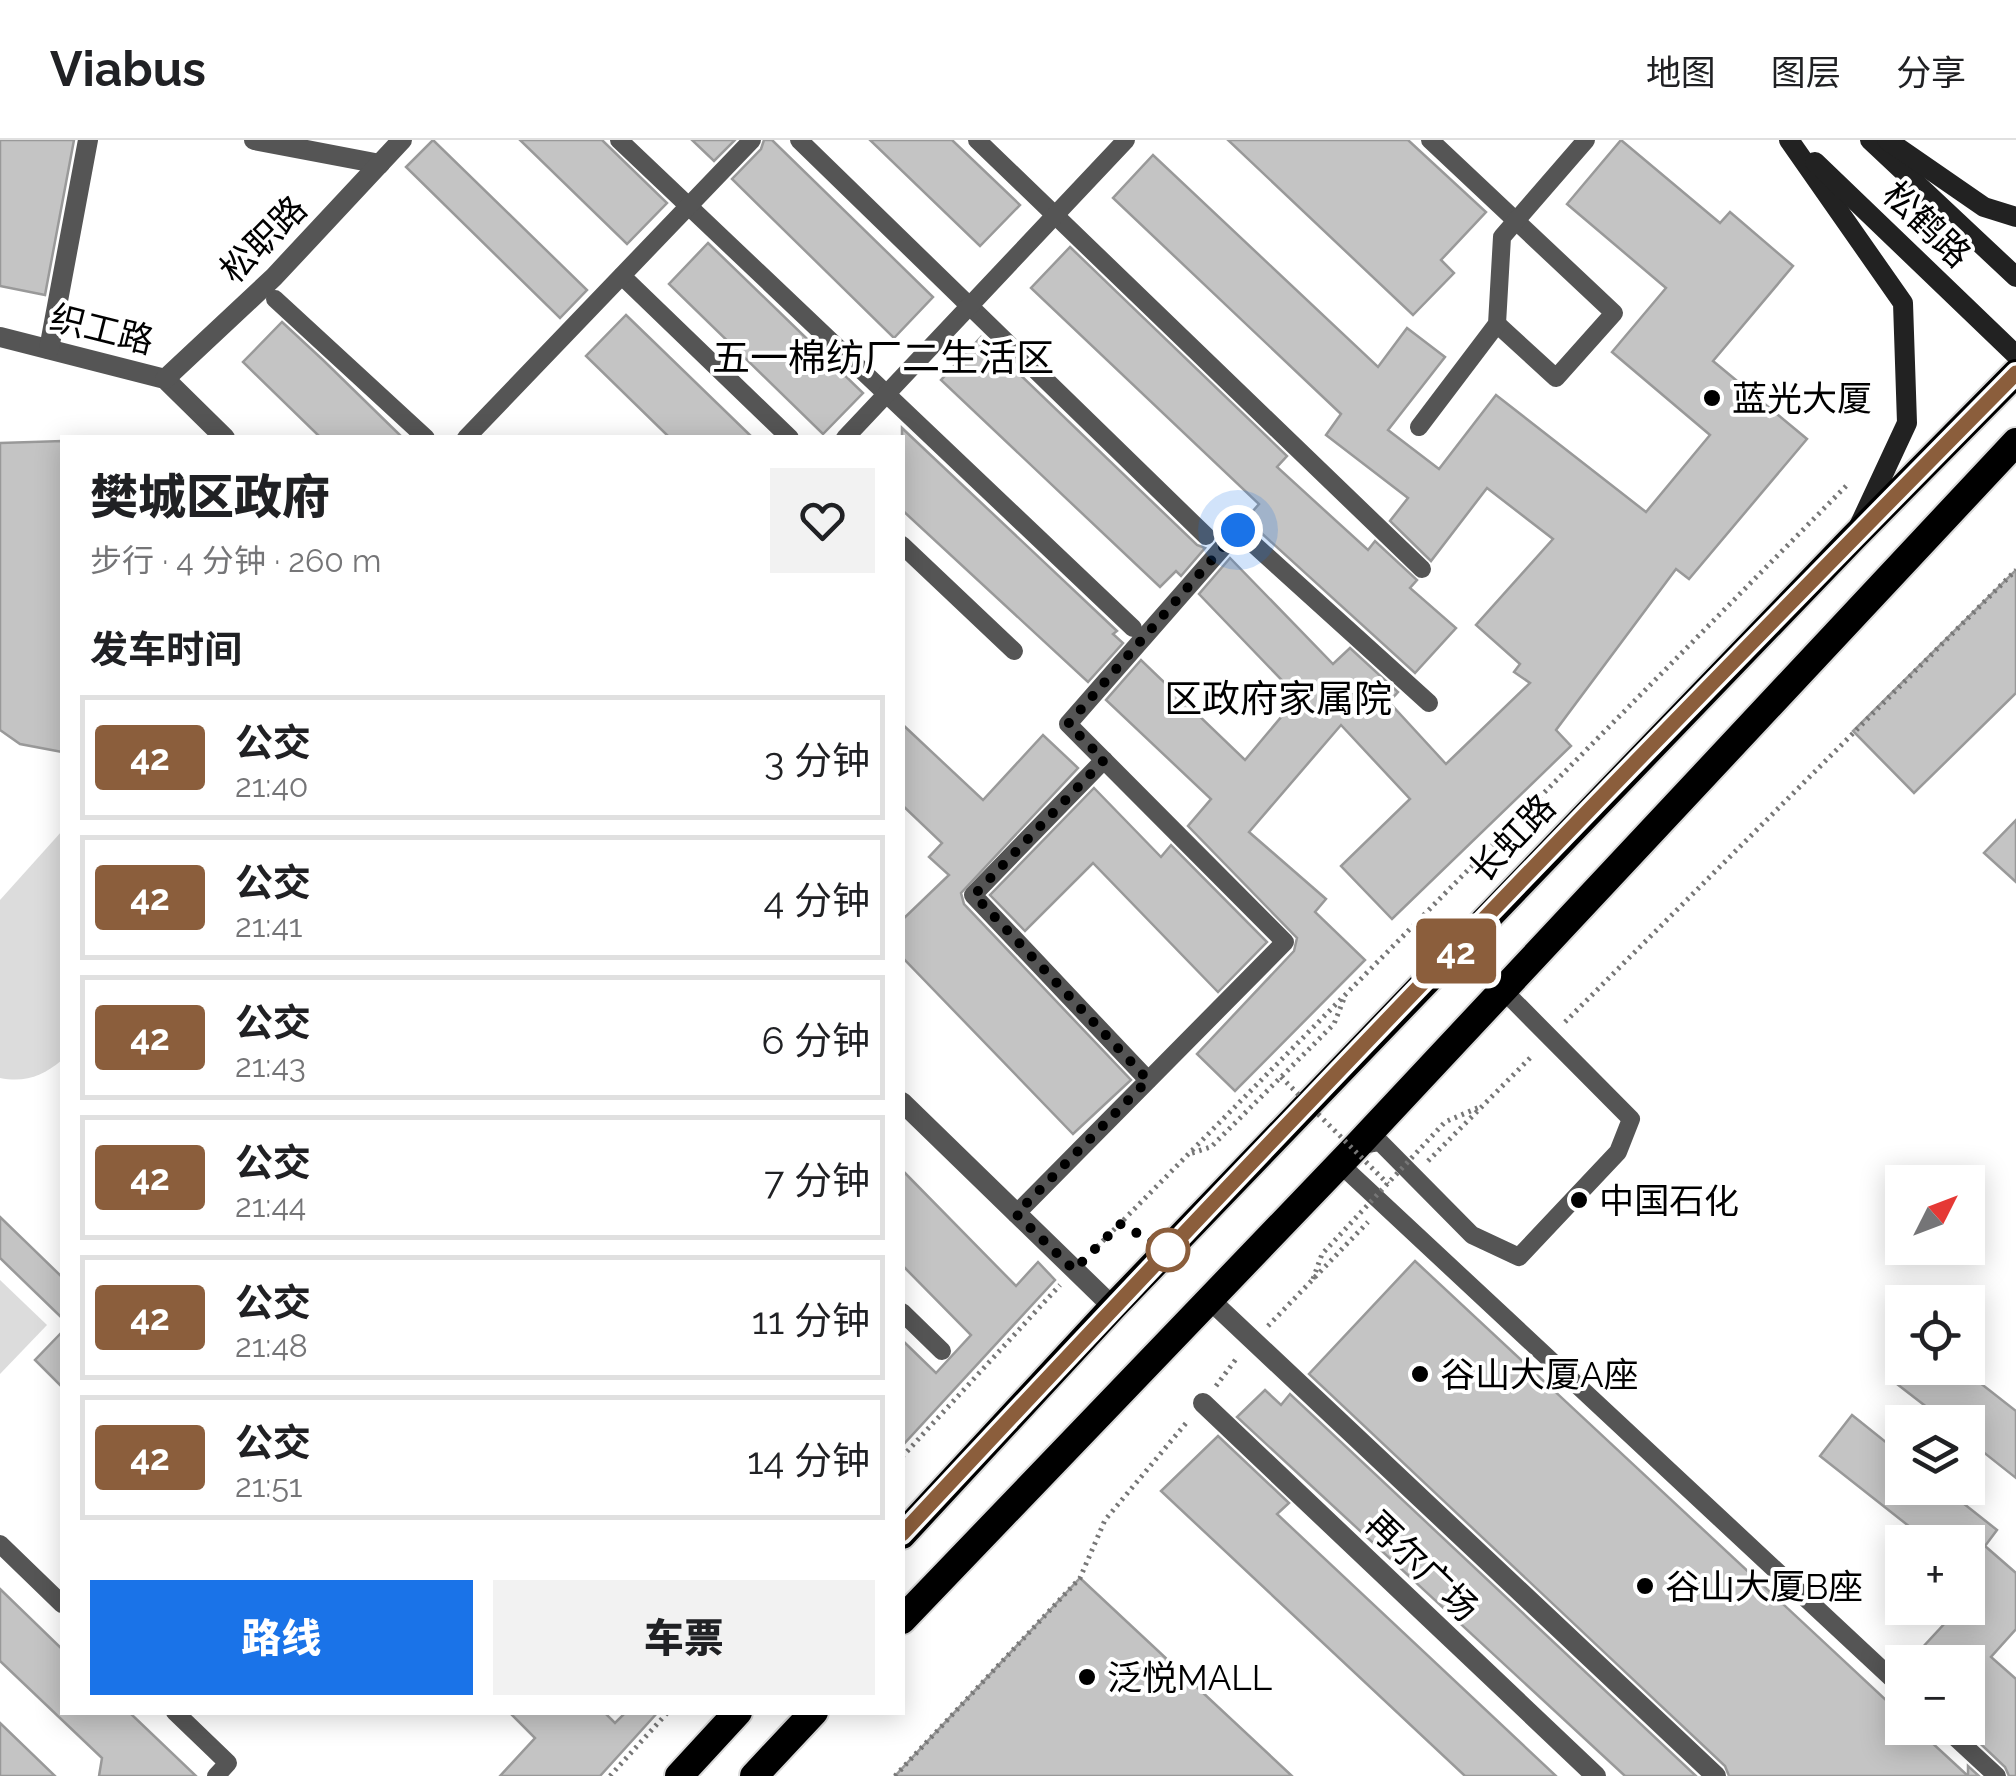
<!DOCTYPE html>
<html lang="zh">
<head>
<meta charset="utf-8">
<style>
  :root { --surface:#fff; --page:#f2f2f2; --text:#202124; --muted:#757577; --line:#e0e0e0; --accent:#1a73e8 }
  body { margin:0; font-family:Raleway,"Noto Sans SC",sans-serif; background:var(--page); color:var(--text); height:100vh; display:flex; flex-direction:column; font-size:38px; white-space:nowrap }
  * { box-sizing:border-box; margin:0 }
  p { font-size:32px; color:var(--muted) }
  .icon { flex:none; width:55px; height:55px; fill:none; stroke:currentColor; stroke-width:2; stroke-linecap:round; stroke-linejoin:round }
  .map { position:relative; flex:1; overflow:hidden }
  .drawer { position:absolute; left:60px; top:295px; width:845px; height:1280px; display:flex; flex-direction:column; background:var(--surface); border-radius:0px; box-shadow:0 5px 25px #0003 }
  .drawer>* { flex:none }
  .badge { padding:0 20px; border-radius:8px; font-size:35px; line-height:65px }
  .needle { width:65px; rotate:48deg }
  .tools { position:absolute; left:1885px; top:1025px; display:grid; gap:20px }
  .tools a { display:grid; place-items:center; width:100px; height:100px; border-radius:0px; background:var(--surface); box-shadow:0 5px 25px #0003; font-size:50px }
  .you { position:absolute; width:50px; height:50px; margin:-25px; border:8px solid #fff; border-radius:50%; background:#1a73e8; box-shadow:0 0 0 15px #1a73e833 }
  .map>.badge { position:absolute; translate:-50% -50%; box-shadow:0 0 0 5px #fff }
  h2 { padding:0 30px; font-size:38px; line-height:90px }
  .round { display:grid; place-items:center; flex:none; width:105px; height:105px; border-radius:0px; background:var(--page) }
  .overview { display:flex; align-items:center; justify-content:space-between; height:170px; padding:0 30px }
  h1 { font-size:48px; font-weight:800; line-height:75px }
  .primary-button { display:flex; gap:20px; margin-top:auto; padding:20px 30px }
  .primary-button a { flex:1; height:115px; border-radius:0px; background:var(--accent); color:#fff; font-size:40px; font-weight:800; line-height:115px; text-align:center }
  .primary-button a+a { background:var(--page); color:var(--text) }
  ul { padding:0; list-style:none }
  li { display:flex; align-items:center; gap:30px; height:125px; margin:0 20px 15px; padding:0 10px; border:5px solid var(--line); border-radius:0px }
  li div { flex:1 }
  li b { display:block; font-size:38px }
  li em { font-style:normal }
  li .badge { min-width:110px; font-weight:700; text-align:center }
  header { display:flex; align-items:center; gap:60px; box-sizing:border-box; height:140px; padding:0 50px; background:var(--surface); border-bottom:2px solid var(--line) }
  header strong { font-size:48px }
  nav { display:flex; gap:55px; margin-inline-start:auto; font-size:35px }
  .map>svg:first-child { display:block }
  .green { fill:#dcdcdc }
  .building { fill:#c4c4c4; stroke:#999; stroke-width:2.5 }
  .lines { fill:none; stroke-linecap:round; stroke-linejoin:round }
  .trunk-casing { stroke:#dbdbdb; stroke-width:32 }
  .path { stroke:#777; stroke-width:5; stroke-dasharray:2.5 5; stroke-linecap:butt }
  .service { stroke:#555; stroke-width:18 }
  .pedestrian { stroke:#555; stroke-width:20 }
  .minor { stroke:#555; stroke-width:20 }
  .secondary { stroke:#222; stroke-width:20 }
  .trunk { stroke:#000; stroke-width:28 }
  .path-bridge { stroke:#777; stroke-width:5; stroke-dasharray:2.5 5; stroke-linecap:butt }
  .line-casing { stroke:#fff; stroke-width:22 }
  .line { stroke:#8b5e3c; stroke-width:15 }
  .walk { stroke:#000; stroke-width:10; stroke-dasharray:0 18 }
  .poi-dot { fill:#000; stroke:#fff; stroke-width:4 }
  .stop-dot { fill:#fff; stroke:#8b5e3c; stroke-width:5 }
  .labels { text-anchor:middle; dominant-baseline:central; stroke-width:8; stroke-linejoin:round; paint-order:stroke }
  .street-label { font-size:35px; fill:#000; stroke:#fff }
  .poi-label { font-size:35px; fill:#000; stroke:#fff; text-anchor:start }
  .neighbourhood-label { font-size:38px; fill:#000; stroke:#fff }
</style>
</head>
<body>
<header>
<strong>Viabus</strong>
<nav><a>地图</a><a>图层</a><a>分享</a></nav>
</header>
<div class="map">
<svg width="2016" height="1636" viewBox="0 0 2016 1636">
  <rect width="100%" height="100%" fill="#fff"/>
  <g class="green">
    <path d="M62 691V920C43 936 25 943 0 938V760Z"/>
    <path d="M0 1140 47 1185 0 1234Z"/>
  </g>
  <g class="building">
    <path d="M0 0H74L45 155 0 146Z"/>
    <path d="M433 0 587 150 560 178 406 27Z"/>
    <path d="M520 0H602L667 63 627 104Z"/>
    <path d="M692 0H735L714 21Z"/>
    <path d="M764 0H772L933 157 894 198 732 39 761 9Z"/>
    <path d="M870 0H952L1020 65 980 106Z"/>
    <path d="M1228 0H1408L1486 72 1441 120 1454 133 1413 175Z"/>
    <path d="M1621 0 1720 83 1730 72 1793 126 1713 221 1807 299 1689 439 1676 429 1556 590 1571 606 1392 779 1341 726 1410 659 1341 585 1249 692 1326 759 1315 772 1365 820 1235 951 1197 914 1294 811 1297 798 1188 686 1211 659 1106 560 1141 520 1245 620 1298 557 1199 454 1230 418 1333 524 1350 508 1398 552 1389 562 1446 624 1530 543 1514 532 1520 524 1476 485 1553 399 1487 348 1431 421 1390 381 1408 358 1326 295 1341 274 1113 58 1153 15 1378 227 1407 188 1445 217 1388 290 1439 329 1496 255 1646 372 1710 295 1612 212 1666 148 1567 64Z"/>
    <path d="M708 103 863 253 823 294 669 144Z"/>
    <path d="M1070 107 1287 316 1277 327 1368 410 1375 401 1417 440 1410 448 1456 488 1415 533 1246 379 1259 364 1031 148Z"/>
    <path d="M626 175 753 298H670L586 216Z"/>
    <path d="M282 182 323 220 403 298H321L243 222Z"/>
    <path d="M981 197 1197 405 1205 408 1181 436 1176 431 1160 447 941 240Z"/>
    <path d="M902 288 1117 491 1113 494 1123 503 1088 542 902 370Z"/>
    <path d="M62 301V612L20 604 0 590V303Z"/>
    <path d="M2016 430V553L1914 653 1853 591Z"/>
    <path d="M902 584 983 660 1043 595 1078 628 961 753 964 764 1131 940 1073 994 902 817V780L949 735 929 717 942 703 902 665Z"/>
    <path d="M1094 648 1161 717 1171 705 1267 802 1218 852 1093 723 1025 791 990 755Z"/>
    <path d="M2016 680V742L1984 713Z"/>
    <path d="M902 1030 1016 1146 1038 1122 1055 1140 902 1306V1200L936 1233 971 1195 902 1125Z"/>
    <path d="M0 1077 62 1137V1178L0 1118Z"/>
    <path d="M1415 1121 1902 1575V1588H1916L1968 1636V1626L1979 1636H1729L1725 1626 1309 1234Z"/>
    <path d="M62 1192V1247L35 1220Z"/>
    <path d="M1910 1228H1961L2016 1271V1338L1968 1300V1282H1946L1897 1244Z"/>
    <path d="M1265 1250 1281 1265 1290 1254 1696 1636H1625L1237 1277Z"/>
    <path d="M1852 1275 1902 1315V1348H1944L1997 1390 1985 1406 2016 1433V1489L1991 1517 2016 1539V1636H2009L2005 1627 1968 1592V1522H1909L1959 1468H1968V1402H1929L1820 1316Z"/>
    <path d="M1218 1296 1289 1363 1277 1374 1556 1636H1465L1161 1351Z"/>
    <path d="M1080 1438 1292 1636H895Z"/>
    <path d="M0 1449 62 1509V1572H129L196 1636H99L102 1618 0 1521Z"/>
    <path d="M509 1572H604L615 1583 626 1572H658L600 1636H500L535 1598Z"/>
    <path d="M0 1583 55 1636H0Z"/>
  </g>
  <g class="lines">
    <g class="trunk-casing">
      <g id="trunk">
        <path d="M902 1395 1113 1167 1853 398 2016 233"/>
        <path d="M902 1480 1356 1007 2016 302"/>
        <path d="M679 1636 738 1572"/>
        <path d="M754 1636 814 1572"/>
      </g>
    </g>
    <g class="path">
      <path d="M1565 882 2016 430"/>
      <path d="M1192 1013 1211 1007 1334 884 1345 856"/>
      <path d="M1428 1021 1533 915"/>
      <path d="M1092 1112 1849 343"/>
      <path d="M1268 1186 1368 1082"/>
      <path d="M1216 1246 1236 1219"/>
      <path d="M902 1317 1060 1145"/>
      <path d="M610 1636 668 1572"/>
      <path d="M895 1636 1080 1438 1105 1380 1187 1282"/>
    </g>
    <g class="service">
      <path d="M619 0 1133 488"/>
      <path d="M799 0 1206 396"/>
      <path d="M977 0 1422 429"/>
      <path d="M1430 0 1614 173 1556 238 1497 184"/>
      <path d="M622 136 790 298"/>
      <path d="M275 159 426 298"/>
      <path d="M1419 287 1497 184 1502 97 1586 0"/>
      <path d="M466 298 752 0"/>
      <path d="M845 298 1126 0"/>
      <path d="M902 405 1014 511"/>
      <path d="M1104 620 973 755 1148 940"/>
      <path d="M1357 1006 1380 1002 1472 1095 1519 1117 1618 1012 1631 979 1505 852 1511 845"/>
      <path d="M1339 1023 1902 1548"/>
      <path d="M1016 1074 1285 802 1068 584 1238 390 1429 563"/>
      <path d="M902 1172 942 1211"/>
      <path d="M0 1404 62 1464"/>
      <path d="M175 1572 228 1623 216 1636"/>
      <path d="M1945 1588 1997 1636"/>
    </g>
    <path class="pedestrian" d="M1203 1263 1596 1636"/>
    <g class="minor">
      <path d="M254 0 380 24"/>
      <path d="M0 197 165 239 225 298"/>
      <path d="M49 209 88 0"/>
      <path d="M165 239 274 137 402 0"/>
      <path d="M902 962 1113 1167"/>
      <path d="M1208 1158 1716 1636"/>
    </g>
    <g class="secondary">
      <path d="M1789 0 1903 163 1907 283 1859 386"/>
      <path d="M1870 0 2016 137"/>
      <path d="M1887 0 1984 67 2016 77"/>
      <path d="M1815 22 2016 215"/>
    </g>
    <use href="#trunk" class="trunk"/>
    <g class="path-bridge">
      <path d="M1281 937 1388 1044"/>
      <path d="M1313 1139 1322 1114 1445 982 1482 966"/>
    </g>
  </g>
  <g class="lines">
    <g class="line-casing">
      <path id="line" d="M902 1394C1267 1002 1639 615 2016 233"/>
    </g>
    <use href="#line" class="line"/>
    <path class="walk" d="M1168 1110 1120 1084 1074 1130 1016 1074 1148 940 974 755 1104 620 1068 584 1238 390"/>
  </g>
  <g class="poi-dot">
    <circle cx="1712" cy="258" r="10"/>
    <circle cx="1579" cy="1060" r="10"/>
    <circle cx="1420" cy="1234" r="10"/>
    <circle cx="1645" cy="1446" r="10"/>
    <circle cx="1087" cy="1537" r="10"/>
  </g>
  <circle class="stop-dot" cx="1168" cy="1110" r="20"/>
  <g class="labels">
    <g class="street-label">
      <text transform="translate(1927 84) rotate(44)">松鹤路</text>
      <text transform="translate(263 99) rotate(-45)">松职路</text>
      <text transform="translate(102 189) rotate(14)">织工路</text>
      <text transform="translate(1512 698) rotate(-46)">长虹路</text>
      <text transform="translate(1422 1426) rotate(44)">再尔广场</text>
    </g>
    <g class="poi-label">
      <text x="1732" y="258">蓝光大厦</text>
      <text x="1599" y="1060">中国石化</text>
      <text x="1440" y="1234">谷山大厦A座</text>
      <text x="1665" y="1446">谷山大厦B座</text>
      <text x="1107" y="1537">泛悦MALL</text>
    </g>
    <g class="neighbourhood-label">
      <text x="883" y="217">五一棉纺厂二生活区</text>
      <text x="1278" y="558">区政府家属院</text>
    </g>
  </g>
</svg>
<div class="tools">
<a><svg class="needle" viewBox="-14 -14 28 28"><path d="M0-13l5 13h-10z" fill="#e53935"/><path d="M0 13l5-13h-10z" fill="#757577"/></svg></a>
<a><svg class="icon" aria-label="locate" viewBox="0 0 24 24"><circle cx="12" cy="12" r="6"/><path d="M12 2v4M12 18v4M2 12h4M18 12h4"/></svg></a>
<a><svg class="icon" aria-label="layers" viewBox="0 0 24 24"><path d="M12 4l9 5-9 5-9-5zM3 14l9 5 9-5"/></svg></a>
<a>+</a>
<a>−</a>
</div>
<div class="you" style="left:1238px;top:390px"></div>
<b class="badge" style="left:1456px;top:811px;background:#8b5e3c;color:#fff">42</b>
<section class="drawer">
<div class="overview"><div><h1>樊城区政府</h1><p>步行 · 4 分钟 · 260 m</p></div><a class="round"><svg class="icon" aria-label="heart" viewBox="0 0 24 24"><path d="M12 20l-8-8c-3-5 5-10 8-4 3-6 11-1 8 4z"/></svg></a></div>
<h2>发车时间</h2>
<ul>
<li><span class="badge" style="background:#8b5e3c;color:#fff">42</span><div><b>公交</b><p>21:40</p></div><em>3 分钟</em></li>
<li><span class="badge" style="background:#8b5e3c;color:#fff">42</span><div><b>公交</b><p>21:41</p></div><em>4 分钟</em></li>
<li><span class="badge" style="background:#8b5e3c;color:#fff">42</span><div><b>公交</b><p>21:43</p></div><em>6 分钟</em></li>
<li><span class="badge" style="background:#8b5e3c;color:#fff">42</span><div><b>公交</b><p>21:44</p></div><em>7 分钟</em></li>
<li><span class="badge" style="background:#8b5e3c;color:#fff">42</span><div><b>公交</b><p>21:48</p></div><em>11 分钟</em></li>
<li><span class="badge" style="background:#8b5e3c;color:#fff">42</span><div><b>公交</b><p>21:51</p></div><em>14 分钟</em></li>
</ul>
<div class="primary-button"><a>路线</a><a>车票</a></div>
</section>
</div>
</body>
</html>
